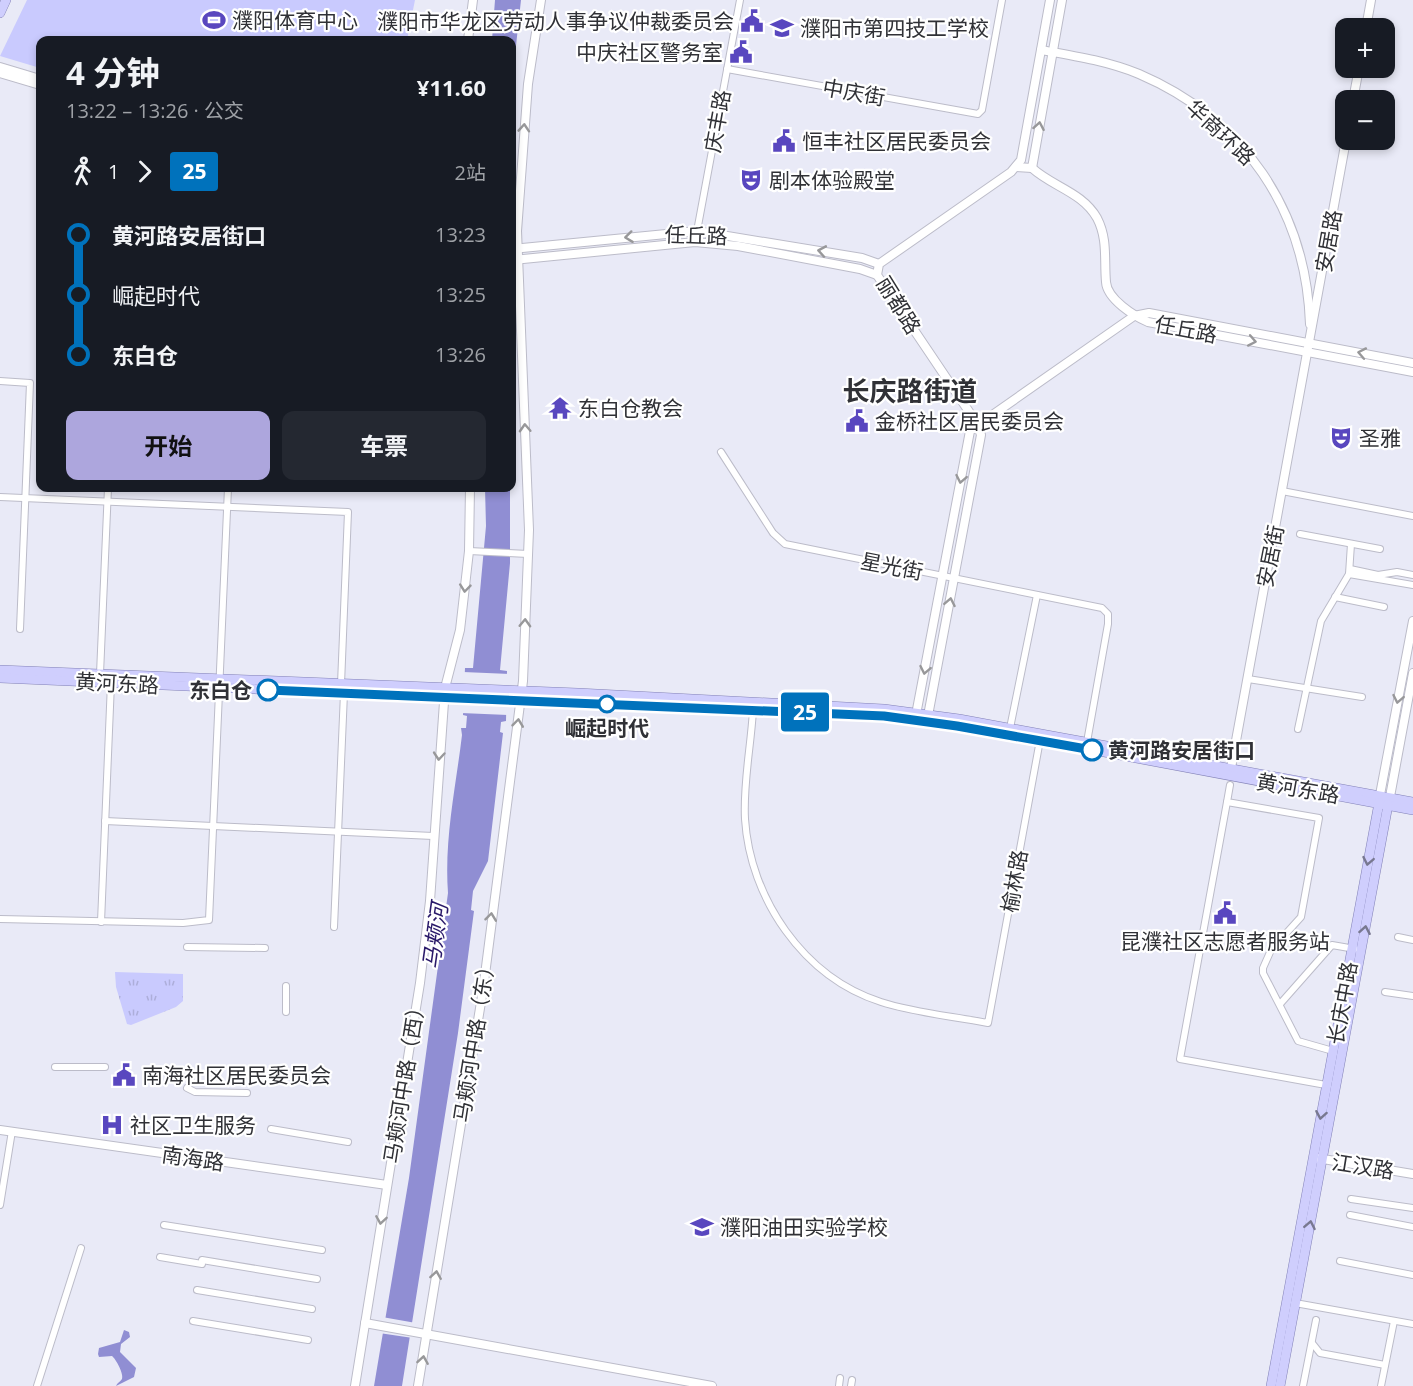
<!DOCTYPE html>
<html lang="zh">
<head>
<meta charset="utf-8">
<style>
  :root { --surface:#171b24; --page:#242831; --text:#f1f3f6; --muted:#9ea1a6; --accent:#ada6dd }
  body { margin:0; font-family:"Open Sans","Noto Sans SC",sans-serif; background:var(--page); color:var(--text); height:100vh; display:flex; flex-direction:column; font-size:22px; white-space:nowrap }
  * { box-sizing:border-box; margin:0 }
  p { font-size:20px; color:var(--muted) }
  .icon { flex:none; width:33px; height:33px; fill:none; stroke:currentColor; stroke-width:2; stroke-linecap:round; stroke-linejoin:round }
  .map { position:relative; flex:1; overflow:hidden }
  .sheet { position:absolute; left:36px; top:36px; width:480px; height:456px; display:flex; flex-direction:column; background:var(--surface); border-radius:12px; box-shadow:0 3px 9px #0003 }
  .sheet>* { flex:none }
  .badge { padding:0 12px; border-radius:4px; font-size:21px; line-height:39px }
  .controls { position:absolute; left:1335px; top:18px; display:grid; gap:12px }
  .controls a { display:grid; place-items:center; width:60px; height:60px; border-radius:12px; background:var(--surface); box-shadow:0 3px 9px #0003; font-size:30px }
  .map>.badge { position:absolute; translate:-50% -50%; box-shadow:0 0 0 3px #fff }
  .legs { display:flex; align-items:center; gap:9px; height:66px; padding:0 30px; font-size:20px }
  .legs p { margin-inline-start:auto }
  .overview { display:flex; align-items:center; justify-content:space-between; height:102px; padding:0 30px }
  h1 { font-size:33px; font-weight:700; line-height:45px }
  .button { display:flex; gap:12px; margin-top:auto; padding:12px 30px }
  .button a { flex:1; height:69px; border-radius:12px; background:var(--accent); color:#111; font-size:24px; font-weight:700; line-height:69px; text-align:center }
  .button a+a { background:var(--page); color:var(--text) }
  ul { padding:0 30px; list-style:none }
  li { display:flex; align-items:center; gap:21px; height:60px; font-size:22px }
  li i { display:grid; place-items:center; width:9px; height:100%; margin:0 8px; background:currentColor }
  li i::after { content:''; width:15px; height:15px; margin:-8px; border:4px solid; border-radius:50%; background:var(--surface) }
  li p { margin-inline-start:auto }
  li:first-child i { background:linear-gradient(#0000 50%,currentColor 0) }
  li:last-child i { background:linear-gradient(currentColor 50%,#0000 0) }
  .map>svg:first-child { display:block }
  .grass { fill:url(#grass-tufts) }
  .green { fill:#c9cafe }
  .water { fill:#908ed3 }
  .pier { fill:#e9eaf7 }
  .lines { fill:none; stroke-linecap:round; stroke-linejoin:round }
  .street-casing { stroke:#bcbcc9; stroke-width:8 }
  .secondary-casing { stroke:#bcbcc9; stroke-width:10 }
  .primary-casing { stroke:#8382b7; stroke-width:10 }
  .street { stroke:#fff; stroke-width:6 }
  .secondary { stroke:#fff; stroke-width:8 }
  .primary { stroke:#cfcefd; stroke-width:9 }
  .oneway { stroke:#98989a }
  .oneway2 { stroke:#787890 }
  .line-1-casing { stroke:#fff; stroke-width:14 }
  .line-1 { stroke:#0072bc; stroke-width:9 }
  .stop-1-dot { fill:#fff; stroke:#0072bc; stroke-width:3 }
  .labels { text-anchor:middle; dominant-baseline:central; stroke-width:4.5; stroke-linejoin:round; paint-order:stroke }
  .poi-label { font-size:21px; fill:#303136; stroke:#fff; text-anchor:start }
  .street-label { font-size:21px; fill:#303136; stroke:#fff }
  .stop-label { font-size:21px; font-weight:bold; fill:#303136; stroke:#fff; text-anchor:end }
  .water-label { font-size:22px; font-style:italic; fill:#291969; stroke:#fff }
  .district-label { font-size:27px; font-weight:bold; fill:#303136; stroke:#fff }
</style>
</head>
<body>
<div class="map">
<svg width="1413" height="1386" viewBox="0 0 1413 1386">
  <defs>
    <pattern id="grass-tufts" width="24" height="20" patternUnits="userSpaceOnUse" patternTransform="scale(1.5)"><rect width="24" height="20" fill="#c9cafe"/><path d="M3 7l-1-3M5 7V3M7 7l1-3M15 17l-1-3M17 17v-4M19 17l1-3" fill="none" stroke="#adaeda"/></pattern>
  </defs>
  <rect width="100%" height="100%" fill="#e9eaf7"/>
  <path class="grass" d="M115 972 183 974V1001L176 1007 131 1025 127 1024 116 987Z"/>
  <path class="green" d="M27 0H415L407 40H40V68L0 56Z"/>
  <g class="water">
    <path d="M495 0H521L512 82V40H492Z"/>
    <path d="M485 488H510V563L500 670 507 671 506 721 501 722 500 732 503 733 488 861 473 891 471 910 474 911 458 1033 402 1386H374L409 1178 448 893C444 839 456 786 462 735L461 728H466L467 716 463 715 465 668H473L486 526Z"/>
    <path d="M124 1330 129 1332 130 1337 121 1344 120 1352 136 1368 134 1377 116 1386C117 1383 120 1382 122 1379 124 1374 116 1359 112 1356L99 1357 98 1354 99 1348 120 1342Z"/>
  </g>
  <g class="pier">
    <path d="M463 672 510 674 508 715 461 713Z"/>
    <path d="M382 1317 416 1323 413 1338 379 1333Z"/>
  </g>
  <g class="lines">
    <g class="street-casing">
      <g id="street">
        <path d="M727 69 978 114 982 110 1002 0"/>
        <path d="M695 242 740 0"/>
        <path d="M0 381 30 383 20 629"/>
        <path d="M721 452 773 533 785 544 1102 608 1108 614V624L1087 742"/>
        <path d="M1282 491 1413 516"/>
        <path d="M0 497 348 512 341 684 344 693 334 927"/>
        <path d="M1300 534 1380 549"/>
        <path d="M469 551 528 554"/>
        <path d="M1350 569 1378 575 1397 572 1413 575"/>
        <path d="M1349 574 1413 585"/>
        <path d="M1335 597 1384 607"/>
        <path d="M100 674 108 488"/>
        <path d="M1248 679 1362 697"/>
        <path d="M753 710C751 746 743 783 745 819 750 898 803 977 881 1002 915 1013 952 1016 988 1023L1040 740"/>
        <path d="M1010 728 1037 595"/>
        <path d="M1298 729 1321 621 1349 574 1351 544"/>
        <path d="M1230 785 1227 802 1319 818 1301 917 1271 950 1263 968V973L1298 1041 1333 1051"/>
        <path d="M1227 802 1180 1059 1326 1085"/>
        <path d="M105 821 433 836"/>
        <path d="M0 919 183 923 209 920 228 488"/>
        <path d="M101 922 111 683"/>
        <path d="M1398 937 1413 940"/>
        <path d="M187 947 265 948"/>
        <path d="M1385 992 1413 996"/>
        <path d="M1280 1004 1332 945 1355 949"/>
        <path d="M286 1012V986"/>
        <path d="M55 1067H105"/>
        <path d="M187 1088 195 1092 247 1093"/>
        <path d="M271 1129 348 1142"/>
        <path d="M1351 1199 1413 1208"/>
        <path d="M0 1205 12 1131"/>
        <path d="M1350 1215 1413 1227"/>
        <path d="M164 1225 322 1250"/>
        <path d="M160 1257 202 1264"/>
        <path d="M202 1260 317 1279"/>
        <path d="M1340 1261 1413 1275"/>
        <path d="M197 1290 312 1309"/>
        <path d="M1295 1303 1413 1324"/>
        <path d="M193 1321 308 1340"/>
        <path d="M1312 1343 1320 1353 1385 1365"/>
        <path d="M37 1386 81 1248"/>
        <path d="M839 1386 840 1378"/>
        <path d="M851 1386 852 1380"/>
        <path d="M1303 1386 1316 1320"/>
        <path d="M1381 1386 1394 1321"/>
      </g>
    </g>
    <g class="secondary-casing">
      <g id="secondary">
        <path d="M1050 0 1021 160 1011 172 879 264 877 275 978 425 1134 316 1149 313 1413 363"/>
        <path d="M1366 28 1371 0"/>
        <path d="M468 40 473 0"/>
        <path d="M1041 50C1075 56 1107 61 1139 74 1244 119 1306 210 1310 324"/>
        <path d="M0 67 40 79"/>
        <path d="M0 73 40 85"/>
        <path d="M1353 100 1359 68"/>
        <path d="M1016 167 1032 168 1062 0"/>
        <path d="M1032 168C1053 187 1082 192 1097 218 1108 239 1104 260 1106 282 1107 299 1134 316 1148 322L1413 372"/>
        <path d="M512 249 697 231 862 258 879 264"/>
        <path d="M513 260 695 242 738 246 860 269 877 275"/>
        <path d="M915 720 970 431 978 425 981 435 927 721"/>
        <path d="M1231 768 1346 140"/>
        <path d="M1379 800 1413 621"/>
        <path d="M1389 802 1413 673"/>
        <path d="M0 1130 387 1185"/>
        <path d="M1317 1158 1413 1174"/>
        <path d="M365 1323 712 1386"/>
        <path d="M355 1386 420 983 430 901 445 688 460 630 469 551 470 488"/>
        <path d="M418 1386 483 990 523 681 529 530 517 231 528 84 541 0"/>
      </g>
    </g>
    <g class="primary-casing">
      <g id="primary">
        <path d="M0 13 6 0"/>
        <path d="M0 670 578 693 884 709 959 719 1413 802"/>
        <path d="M0 678 884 716 1040 740 1413 810"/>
        <path d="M1271 1386 1379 803"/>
        <path d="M1280 1386 1388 805"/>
      </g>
    </g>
    <use href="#street" class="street"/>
    <use href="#secondary" class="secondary"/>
    <use href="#primary" class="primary"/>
  </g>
  <defs><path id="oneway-chevron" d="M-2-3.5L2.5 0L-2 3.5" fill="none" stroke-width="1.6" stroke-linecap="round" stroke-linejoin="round" transform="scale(1.5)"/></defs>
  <g class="oneway">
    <use href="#oneway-chevron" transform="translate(1039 126) rotate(-80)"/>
    <use href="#oneway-chevron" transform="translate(524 128) rotate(-86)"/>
    <use href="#oneway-chevron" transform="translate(629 237) rotate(173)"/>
    <use href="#oneway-chevron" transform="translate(822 251) rotate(-170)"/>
    <use href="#oneway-chevron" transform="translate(1252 341) rotate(11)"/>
    <use href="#oneway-chevron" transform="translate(1362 353) rotate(-169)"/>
    <use href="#oneway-chevron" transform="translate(525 428) rotate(-93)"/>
    <use href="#oneway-chevron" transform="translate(961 479) rotate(101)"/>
    <use href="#oneway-chevron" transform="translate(465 588) rotate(96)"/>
    <use href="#oneway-chevron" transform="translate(950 602) rotate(-79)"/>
    <use href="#oneway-chevron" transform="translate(525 623) rotate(-88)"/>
    <use href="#oneway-chevron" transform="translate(925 670) rotate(101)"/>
    <use href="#oneway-chevron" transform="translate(1398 699) rotate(101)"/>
    <use href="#oneway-chevron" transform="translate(518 723) rotate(-83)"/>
    <use href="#oneway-chevron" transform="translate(439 756) rotate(95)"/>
    <use href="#oneway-chevron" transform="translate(491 917) rotate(-83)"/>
    <use href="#oneway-chevron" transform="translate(381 1220) rotate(99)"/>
    <use href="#oneway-chevron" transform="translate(436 1275) rotate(-81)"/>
    <use href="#oneway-chevron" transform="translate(423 1360) rotate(-81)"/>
  </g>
  <g class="oneway2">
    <use href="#oneway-chevron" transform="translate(1368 861) rotate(101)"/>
    <use href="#oneway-chevron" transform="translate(1365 930) rotate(-80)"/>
    <use href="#oneway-chevron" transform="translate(1321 1115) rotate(100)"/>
    <use href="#oneway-chevron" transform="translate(1310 1225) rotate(-79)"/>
  </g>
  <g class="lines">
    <g class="line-1-casing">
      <path id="line-1" d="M268 690 884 716 957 726 1092 750"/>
    </g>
    <use href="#line-1" class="line-1"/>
  </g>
  <defs>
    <g id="stadium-bare" transform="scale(1.8)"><path d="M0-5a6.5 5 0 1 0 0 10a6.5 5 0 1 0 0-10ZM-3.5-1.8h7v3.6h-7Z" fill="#5947bf" stroke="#fff" stroke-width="2.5" paint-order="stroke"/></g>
    <g id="civic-bare" transform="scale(1.8)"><path d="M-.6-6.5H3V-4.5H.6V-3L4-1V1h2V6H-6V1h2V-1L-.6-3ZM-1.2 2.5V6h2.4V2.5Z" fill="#5947bf" stroke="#fff" stroke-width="2.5" paint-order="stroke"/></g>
    <g id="university-bare" transform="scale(1.8)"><path d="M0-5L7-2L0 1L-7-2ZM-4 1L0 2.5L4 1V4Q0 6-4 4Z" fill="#5947bf" stroke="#fff" stroke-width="2.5" paint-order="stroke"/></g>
    <g id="theatre-bare" transform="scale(1.8)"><path d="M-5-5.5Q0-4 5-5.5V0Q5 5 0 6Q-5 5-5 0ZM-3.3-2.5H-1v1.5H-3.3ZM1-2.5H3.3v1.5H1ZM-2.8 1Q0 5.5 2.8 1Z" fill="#5947bf" stroke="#fff" stroke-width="2.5" paint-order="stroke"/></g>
    <g id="temple-bare" transform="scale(1.8)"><path d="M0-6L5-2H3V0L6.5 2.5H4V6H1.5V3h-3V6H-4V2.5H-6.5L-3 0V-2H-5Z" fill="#5947bf" stroke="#fff" stroke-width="2.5" paint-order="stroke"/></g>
    <g id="hospital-bare" transform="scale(1.8)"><path d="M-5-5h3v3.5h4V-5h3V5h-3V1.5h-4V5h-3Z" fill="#5947bf" stroke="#fff" stroke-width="2.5" paint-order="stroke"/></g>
    <g id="school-bare" transform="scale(1.8)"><path d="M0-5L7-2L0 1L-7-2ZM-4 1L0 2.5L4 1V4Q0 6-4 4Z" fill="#5947bf" stroke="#fff" stroke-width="2.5" paint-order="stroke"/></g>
  </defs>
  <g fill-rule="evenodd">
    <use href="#stadium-bare" x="214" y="20"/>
    <use href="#civic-bare" x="752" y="21"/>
    <use href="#university-bare" x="782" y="28"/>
    <use href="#civic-bare" x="741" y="52"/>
    <use href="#civic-bare" x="784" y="141"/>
    <use href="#theatre-bare" x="751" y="180"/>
    <use href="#temple-bare" x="560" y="408"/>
    <use href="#civic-bare" x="857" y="421"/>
    <use href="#theatre-bare" x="1341" y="438"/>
    <use href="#civic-bare" x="1225" y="913"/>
    <use href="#civic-bare" x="124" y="1075"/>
    <use href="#hospital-bare" x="112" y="1125"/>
    <use href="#school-bare" x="702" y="1227"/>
  </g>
  <g class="stop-1-dot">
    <circle cx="268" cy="690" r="10"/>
    <circle cx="607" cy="704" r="8"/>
    <circle cx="1092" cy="750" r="10"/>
  </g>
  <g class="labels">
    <g class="poi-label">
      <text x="232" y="20">濮阳体育中心</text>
      <text x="734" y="21" text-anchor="end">濮阳市华龙区劳动人事争议仲裁委员会</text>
      <text x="800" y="28">濮阳市第四技工学校</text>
      <text x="723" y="52" text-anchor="end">中庆社区警务室</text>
      <text x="802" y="141">恒丰社区居民委员会</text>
      <text x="769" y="180">剧本体验殿堂</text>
      <text x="578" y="408">东白仓教会</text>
      <text x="875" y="421">金桥社区居民委员会</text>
      <text x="1359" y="438">圣雅</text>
      <text x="1225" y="941" text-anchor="middle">昆濮社区志愿者服务站</text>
      <text x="142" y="1075">南海社区居民委员会</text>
      <text x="130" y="1125">社区卫生服务</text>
      <text x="720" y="1227">濮阳油田实验学校</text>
    </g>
    <g class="street-label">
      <text transform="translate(854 92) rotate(10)">中庆街</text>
      <text transform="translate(717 121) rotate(-80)">庆丰路</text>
      <text transform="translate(1221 132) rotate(43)">华商环路</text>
      <text transform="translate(696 235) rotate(2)">任丘路</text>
      <text transform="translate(1328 241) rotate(-80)">安居路</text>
      <text transform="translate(899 305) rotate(58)">丽都路</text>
      <text transform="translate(1186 329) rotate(11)">任丘路</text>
      <text transform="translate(1270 556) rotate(-79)">安居街</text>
      <text transform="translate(892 566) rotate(11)">星光街</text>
      <text transform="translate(117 683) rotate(3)">黄河东路</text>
      <text transform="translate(1298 788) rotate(10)">黄河东路</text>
      <text transform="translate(1014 881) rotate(-80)">榆林路</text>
      <text transform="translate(1342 1003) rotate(-80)">长庆中路</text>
      <text transform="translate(474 1039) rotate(-81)">马颊河中路（东）</text>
      <text transform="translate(404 1080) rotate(-81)">马颊河中路（西）</text>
      <text transform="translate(193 1158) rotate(8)">南海路</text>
      <text transform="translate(1363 1166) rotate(9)">江汉路</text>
    </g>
    <g class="stop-label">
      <text x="252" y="690">东白仓</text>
      <text x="607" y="728" text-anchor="middle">崛起时代</text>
      <text x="1108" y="750" text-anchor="start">黄河路安居街口</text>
    </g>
    <g class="water-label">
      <text transform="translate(434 936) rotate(-82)">马颊河</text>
    </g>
    <g class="district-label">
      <text x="910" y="390">长庆路街道</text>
    </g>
  </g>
</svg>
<div class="controls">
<a>+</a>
<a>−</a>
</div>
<b class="badge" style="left:805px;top:712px;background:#0072bc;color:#fff">25</b>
<section class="sheet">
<div class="overview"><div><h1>4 分钟</h1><p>13:22 – 13:26 · 公交</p></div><b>¥11.60</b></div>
<div class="legs"><svg class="icon" aria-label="walk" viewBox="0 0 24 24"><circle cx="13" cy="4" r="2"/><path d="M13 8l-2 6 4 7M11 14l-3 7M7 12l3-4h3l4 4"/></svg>1<svg class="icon" aria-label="forward" viewBox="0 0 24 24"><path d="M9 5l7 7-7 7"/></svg><b class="badge" style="background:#0072bc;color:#fff">25</b><p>2站</p></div>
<ul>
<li><i style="color:#0072bc"></i><b>黄河路安居街口</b><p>13:23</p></li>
<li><i style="color:#0072bc"></i><span>崛起时代</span><p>13:25</p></li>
<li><i style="color:#0072bc"></i><b>东白仓</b><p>13:26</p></li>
</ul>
<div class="button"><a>开始</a><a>车票</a></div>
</section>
</div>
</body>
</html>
